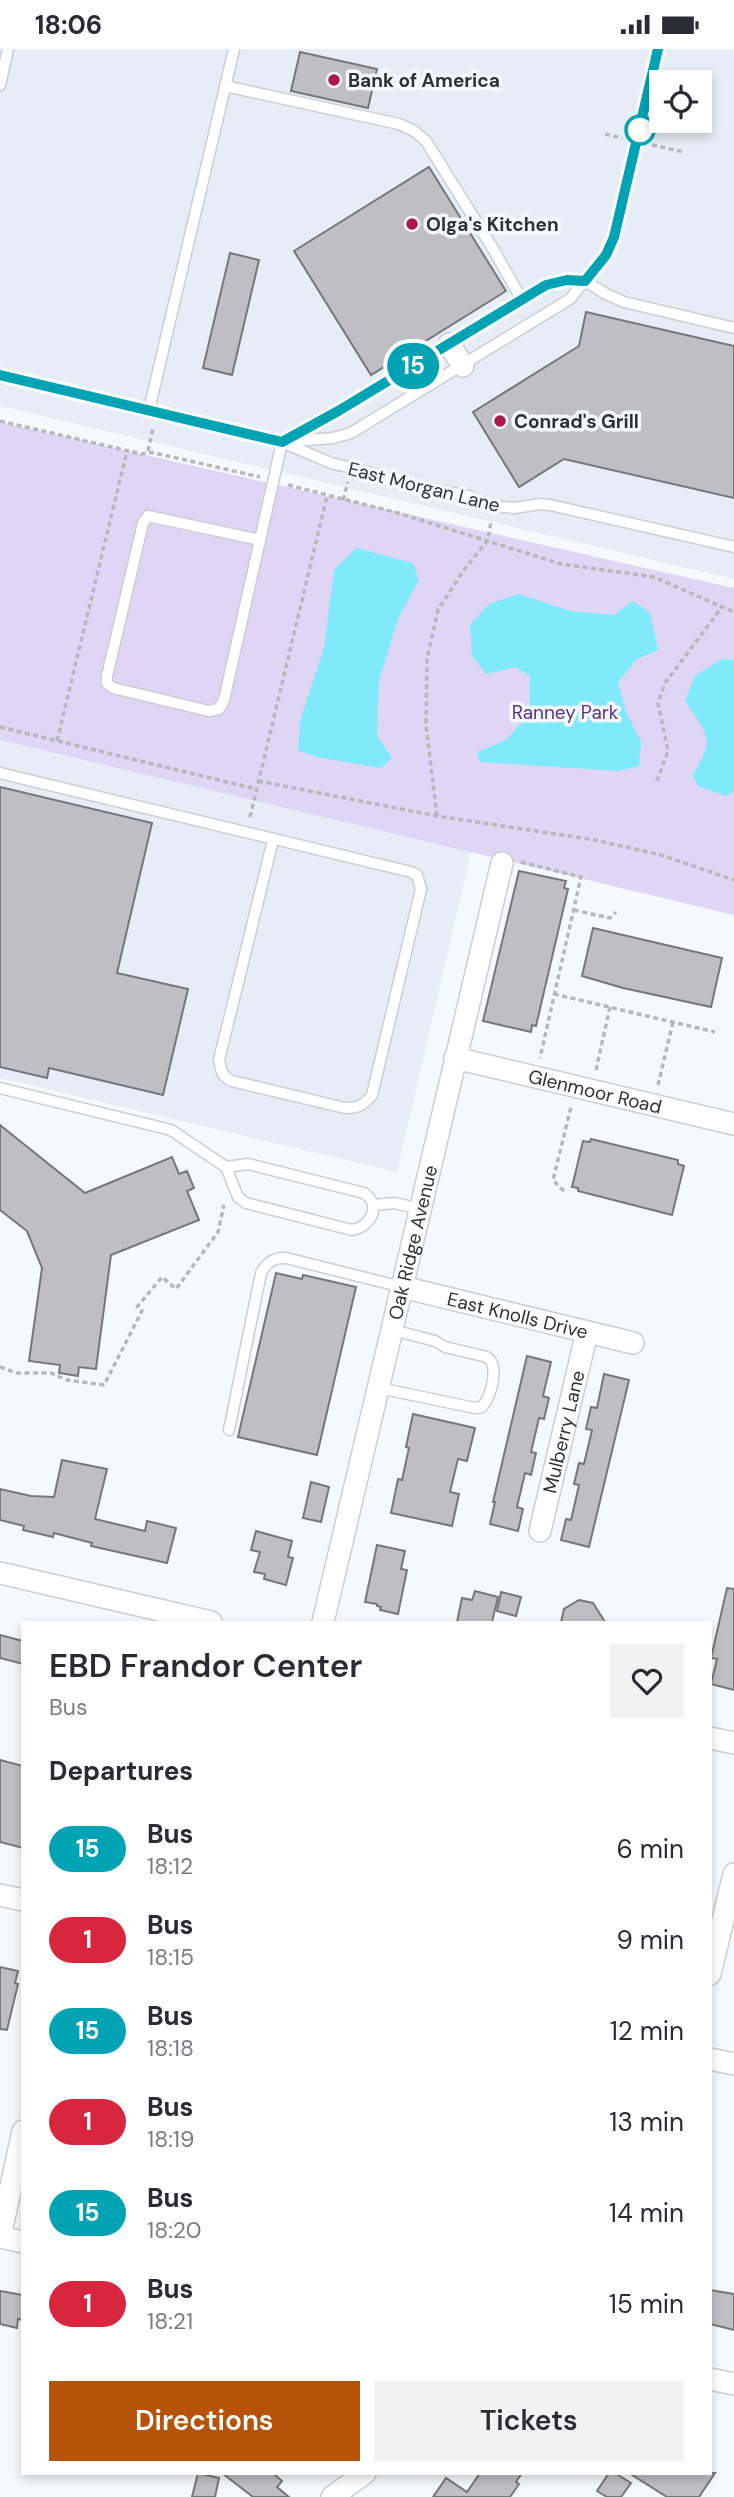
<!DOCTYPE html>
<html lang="en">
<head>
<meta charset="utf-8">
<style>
  :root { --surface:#fff; --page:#f2f2f3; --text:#2b2b33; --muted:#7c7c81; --accent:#b45309 }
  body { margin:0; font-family:"DM Sans",sans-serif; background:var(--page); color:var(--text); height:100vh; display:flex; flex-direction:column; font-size:26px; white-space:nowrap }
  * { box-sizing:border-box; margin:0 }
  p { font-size:23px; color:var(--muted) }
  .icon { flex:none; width:38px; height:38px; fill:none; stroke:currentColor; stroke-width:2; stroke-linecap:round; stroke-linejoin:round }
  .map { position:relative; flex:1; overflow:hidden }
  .details { position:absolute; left:21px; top:1572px; width:691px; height:854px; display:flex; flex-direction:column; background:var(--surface); border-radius:0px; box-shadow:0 4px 10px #0003 }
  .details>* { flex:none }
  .badge { padding:0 14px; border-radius:23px; font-size:24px; line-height:46px }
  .buttons { position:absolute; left:649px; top:21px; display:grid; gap:14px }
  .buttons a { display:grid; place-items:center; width:63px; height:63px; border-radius:0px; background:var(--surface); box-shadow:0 4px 10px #0003; font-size:35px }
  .map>.badge { position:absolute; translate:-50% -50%; box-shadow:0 0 0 4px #fff }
  h2 { padding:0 28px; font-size:26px; line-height:63px }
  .round { display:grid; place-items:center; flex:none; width:74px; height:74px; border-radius:0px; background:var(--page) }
  .headline { display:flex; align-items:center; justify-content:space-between; height:119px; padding:0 28px }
  h1 { font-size:33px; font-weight:600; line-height:52px }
  .action { display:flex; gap:14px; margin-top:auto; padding:14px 28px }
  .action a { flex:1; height:80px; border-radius:0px; background:var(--accent); color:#fff; font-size:28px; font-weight:600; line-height:80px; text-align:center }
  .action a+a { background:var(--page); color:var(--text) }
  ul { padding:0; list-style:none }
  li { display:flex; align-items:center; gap:21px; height:91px; padding:0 28px }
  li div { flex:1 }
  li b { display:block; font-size:26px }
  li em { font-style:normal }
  li .badge { min-width:77px; font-weight:700; text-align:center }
  .status { display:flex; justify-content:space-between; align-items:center; height:49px; padding:0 35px; background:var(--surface); direction:ltr }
  .status svg { height:19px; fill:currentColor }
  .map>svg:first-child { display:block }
  .built { fill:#e6edf6; fill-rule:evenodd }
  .green { fill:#dfd5f5 }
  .water { fill:#80eafb }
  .building { fill:#bfbfc3; stroke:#77777a; stroke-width:2 }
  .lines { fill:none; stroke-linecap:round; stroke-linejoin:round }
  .service-casing { stroke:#ccced1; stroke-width:13 }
  .minor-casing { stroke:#ccced1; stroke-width:24 }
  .path { stroke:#b6b9bb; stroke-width:3.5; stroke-dasharray:5 3.5; stroke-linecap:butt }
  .service { stroke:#fff; stroke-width:10 }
  .minor { stroke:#fff; stroke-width:21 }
  .line-casing { stroke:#fff; stroke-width:16 }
  .line { stroke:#00a3b4; stroke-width:10 }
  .poi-dot { fill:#ab1849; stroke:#f6f9fc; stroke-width:2.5 }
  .stop-dot { fill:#fff; stroke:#00a3b4; stroke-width:3.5 }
  .labels { text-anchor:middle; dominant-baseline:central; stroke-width:7; stroke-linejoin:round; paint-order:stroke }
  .poi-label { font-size:19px; font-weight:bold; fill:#303132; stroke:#f6f9fc; text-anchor:start }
  .street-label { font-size:19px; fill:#303132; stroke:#f6f9fc }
  .park-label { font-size:19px; fill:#5b2f92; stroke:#f6f9fc }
</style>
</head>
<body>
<div class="status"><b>18:06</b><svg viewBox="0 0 49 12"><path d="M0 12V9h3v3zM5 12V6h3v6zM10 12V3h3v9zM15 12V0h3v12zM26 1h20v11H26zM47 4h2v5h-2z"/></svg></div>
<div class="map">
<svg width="734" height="2448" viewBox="0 0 734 2448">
  <rect width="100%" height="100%" fill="#f6f9fc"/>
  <g class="built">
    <path d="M0 0H734V530L0 357ZM662 33H700V72H662Z"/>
    <path d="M0 691 471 803 397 1123 0 1029Z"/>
  </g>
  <path class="green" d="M0 373 734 539V866L0 691Z"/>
  <g class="water">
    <path d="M356 499 413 514 419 531 398 570 379 632 377 687 392 709 381 719 316 708 298 701 300 672 324 599 334 521Z"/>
    <path d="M519 545 570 562 614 566 633 552 650 564 658 601 637 610 618 633 626 663 641 693 639 717 619 722 480 713 477 703 506 691 530 664V627L516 618 486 625 472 607 470 576 489 555Z"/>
    <path d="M722 610 734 611V743L725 747 698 737 692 726C717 689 707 686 685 652L695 627Z"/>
  </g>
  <g class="building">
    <path d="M300 3 377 20 368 59 291 42Z"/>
    <path d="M429 118 506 242 371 326 294 202Z"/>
    <path d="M230 204 259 211 232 326 203 319Z"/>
    <path d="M586 263 734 297V449L564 410 519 438 473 363 579 297Z"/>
    <path d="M0 738 152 774 117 924 188 940 163 1046 49 1019 47 1029 0 1018Z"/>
    <path d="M519 822 566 832 564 839 568 840 536 977 532 976 531 983 483 972Z"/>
    <path d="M593 879 722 909 711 958 623 939 582 927Z"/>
    <path d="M0 1076 85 1144 172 1108 179 1125 187 1122 194 1139 187 1142 199 1171 111 1206 96 1320 79 1318 78 1327 59 1324 60 1316 29 1312 42 1219 27 1182 0 1161Z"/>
    <path d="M591 1090 678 1111V1115L684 1117 672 1166 578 1142V1139L572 1138 583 1092 590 1093Z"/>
    <path d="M276 1224 302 1230 303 1226 356 1238 317 1406 238 1388Z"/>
    <path d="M527 1307 551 1313 543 1347 549 1349 544 1370 539 1369 531 1403 536 1404 531 1426 525 1424 517 1458 523 1460 518 1482 490 1475 495 1453H493Z"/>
    <path d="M604 1325 629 1331 589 1498 561 1491 566 1470 571 1471 579 1436 574 1435 579 1414 584 1415 592 1381 586 1380 591 1358 597 1359Z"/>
    <path d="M413 1365 475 1379 467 1412 458 1410 450 1443 459 1445 452 1477 391 1464 398 1430 402 1431 409 1399 406 1398Z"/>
    <path d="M62 1411 107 1420 95 1470 145 1482 147 1472 176 1479 167 1514 91 1497 92 1494 54 1484 53 1488 23 1481 24 1477 0 1471V1440L31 1447 54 1448Z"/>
    <path d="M311 1433 329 1438 321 1473 303 1469Z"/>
    <path d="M256 1482 292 1492 288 1508 293 1509 286 1536 264 1530 265 1525 254 1523 260 1503 251 1501Z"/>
    <path d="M377 1496 405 1502 401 1520 407 1521 398 1565 380 1561 381 1558 377 1557V1555L365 1553Z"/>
    <path d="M727 1539 734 1540V1641L711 1635 717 1610 711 1609Z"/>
    <path d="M475 1542 498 1548 492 1573H457L462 1549 472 1551Z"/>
    <path d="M501 1543 521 1548 516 1567 497 1562Z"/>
    <path d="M579 1551 593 1554 605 1573H561L564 1560Z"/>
    <path d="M0 1586 23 1592V1615L0 1609Z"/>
    <path d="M0 1711 23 1717V1799L0 1793Z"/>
    <path d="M0 1918 18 1922 15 1934 18 1935 7 1981 0 1980Z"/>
    <path d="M710 2241 734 2245V2281L710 2275Z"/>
    <path d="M0 2242 23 2246V2271L18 2270 17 2279 0 2275Z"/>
    <path d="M198 2424 219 2429 215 2448H192Z"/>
    <path d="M222 2424H273L282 2432 277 2438 289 2448H253Z"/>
    <path d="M480 2424H522L516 2433 519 2435 510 2448H433L446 2429 467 2443Z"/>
    <path d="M609 2424H615L631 2434 621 2448H607L597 2442Z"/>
    <path d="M629 2424H715L699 2448H667Z"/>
  </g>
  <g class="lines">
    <g class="service-casing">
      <g id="service">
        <path d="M0 36 8 0"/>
        <path d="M225 37 399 75 414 82 426 92 492 198 522 251"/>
        <path d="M585 232 606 245 624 253 734 279"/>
        <path d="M0 326 282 393 333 389 351 384 570 250 605 206 614 188 658 0"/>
        <path d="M149 361 234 0"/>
        <path d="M288 389 340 361 546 236 556 232H585"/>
        <path d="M284 394 331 414 372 424 389 432 469 447 486 456 514 459 541 455 550 456 734 498"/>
        <path d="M260 491 148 467 143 474 107 627V634L113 639 209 662 219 660 224 651C243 565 262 479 282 393"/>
        <path d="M0 724 411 823 417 826 421 840 372 1046C364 1056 358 1059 345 1059L232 1032C222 1028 221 1021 219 1011L273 791"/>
        <path d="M0 1039 171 1081 226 1118 238 1148 246 1154 352 1181C371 1178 382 1156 364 1144L248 1115 226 1118"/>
        <path d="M374 1156 394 1154 421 1160"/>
        <path d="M379 1339 475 1359 482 1358C491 1347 500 1317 487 1308L445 1298 435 1292 393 1281"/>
        <path d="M229 1381 261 1224C267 1213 274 1208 286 1209L402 1238"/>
      </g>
    </g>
    <g class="minor-casing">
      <g id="minor">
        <path d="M449 295 463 317"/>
        <path id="s1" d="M455 1009 734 1075"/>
        <path id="s2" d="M402 1238 633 1294"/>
        <path id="s3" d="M540 1482 587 1283"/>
        <path d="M0 1524 211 1573"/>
        <path id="s4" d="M323 1573 502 814"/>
        <path d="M710 1689 734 1694"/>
        <path d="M0 1846 23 1851"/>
        <path d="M710 1925 734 1825"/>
        <path d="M710 2010 734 2015"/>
        <path d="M0 2188 23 2082"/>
        <path d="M0 2188 23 2193"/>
        <path d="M710 2330 734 2335"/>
        <path d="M332 2448 365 2424"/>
      </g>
    </g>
    <g class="path">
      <path d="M605 85 622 89"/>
      <path d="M652 96 684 103"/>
      <path d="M0 372 142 405 148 403 159 405 260 428"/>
      <path d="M148 402 153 379"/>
      <path d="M288 436 398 464 561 515 654 528 734 563"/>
      <path d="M343 451 348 433"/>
      <path d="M0 678 256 740"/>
      <path d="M57 692 127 402"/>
      <path d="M258 732 437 767 595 791 661 806 734 831"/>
      <path d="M657 732 668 702 658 654 665 634 722 558"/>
      <path d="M437 767 426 676 427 610 438 561 463 522 488 491 491 472"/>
      <path d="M250 768 327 447"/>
      <path d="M521 813 581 828 540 1009"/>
      <path d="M574 861 610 869 616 863"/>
      <path d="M554 945 715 983"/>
      <path d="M596 1021 610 958"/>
      <path d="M658 1036 673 973"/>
      <path d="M564 1142 553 1131 571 1058"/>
      <path d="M0 1318 17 1324H51L67 1331 104 1336 142 1262 137 1258 162 1228 176 1240 218 1183 224 1156"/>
    </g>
    <use href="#service" class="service"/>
    <use href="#minor" class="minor"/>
  </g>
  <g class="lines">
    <g class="line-casing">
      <path id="line" d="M0 326 282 393 340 361 546 236 567 231 585 232 606 206 614 188 658 0"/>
    </g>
    <use href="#line" class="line"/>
  </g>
  <g class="poi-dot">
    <circle cx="334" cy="31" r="7"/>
    <circle cx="412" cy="175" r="7"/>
    <circle cx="500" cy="372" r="7"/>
  </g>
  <circle class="stop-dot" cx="640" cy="81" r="14"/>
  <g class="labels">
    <g class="poi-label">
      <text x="348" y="31">Bank of America</text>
      <text x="426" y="175">Olga's Kitchen</text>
      <text x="514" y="372">Conrad's Grill</text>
    </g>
    <g class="street-label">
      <text transform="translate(424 438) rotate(14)">East Morgan Lane</text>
      <text stroke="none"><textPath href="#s1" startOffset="144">Glenmoor Road</textPath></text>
      <text stroke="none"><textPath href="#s4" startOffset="390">Oak Ridge Avenue</textPath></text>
      <text stroke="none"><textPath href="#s2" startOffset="119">East Knolls Drive</textPath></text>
      <text stroke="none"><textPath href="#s3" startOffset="102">Mulberry Lane</textPath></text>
    </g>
    <g class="park-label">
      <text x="565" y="663">Ranney Park</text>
    </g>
  </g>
</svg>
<div class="buttons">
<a><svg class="icon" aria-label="locate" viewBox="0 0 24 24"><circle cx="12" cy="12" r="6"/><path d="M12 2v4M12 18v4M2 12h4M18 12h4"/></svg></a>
</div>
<b class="badge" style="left:413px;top:317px;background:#00a3b4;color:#fff">15</b>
<section class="details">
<div class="headline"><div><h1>EBD Frandor Center</h1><p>Bus</p></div><a class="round"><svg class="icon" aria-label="heart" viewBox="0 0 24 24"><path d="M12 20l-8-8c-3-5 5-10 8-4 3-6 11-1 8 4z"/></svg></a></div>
<h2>Departures</h2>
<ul>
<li><span class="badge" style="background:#00a3b4;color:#fff">15</span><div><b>Bus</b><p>18:12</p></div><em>6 min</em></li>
<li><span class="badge" style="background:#d7263d;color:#fff">1</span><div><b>Bus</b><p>18:15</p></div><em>9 min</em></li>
<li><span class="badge" style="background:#00a3b4;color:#fff">15</span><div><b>Bus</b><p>18:18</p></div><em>12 min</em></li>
<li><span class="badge" style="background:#d7263d;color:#fff">1</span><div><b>Bus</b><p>18:19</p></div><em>13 min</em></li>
<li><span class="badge" style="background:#00a3b4;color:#fff">15</span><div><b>Bus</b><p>18:20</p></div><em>14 min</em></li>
<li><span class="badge" style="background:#d7263d;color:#fff">1</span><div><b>Bus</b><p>18:21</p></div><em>15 min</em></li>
</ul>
<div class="action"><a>Directions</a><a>Tickets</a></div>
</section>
</div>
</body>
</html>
